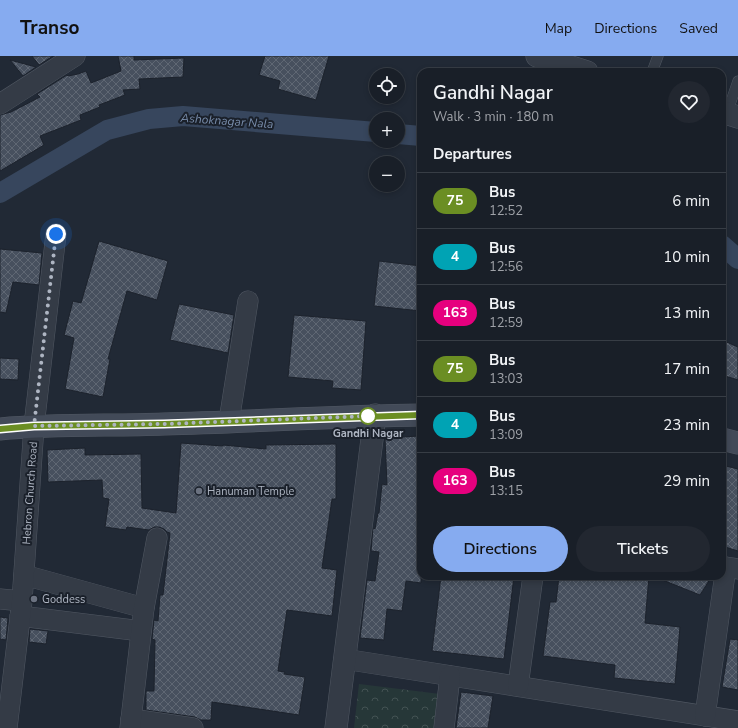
<!DOCTYPE html>
<html lang="en">
<head>
<meta charset="utf-8">
<style>
  :root { --surface:#191f28; --page:#222730; --text:#f1f3f6; --muted:#9fa2a8; --line:#373d45; --accent:#86abf0 }
  body { margin:0; font-family:"Nunito Sans",sans-serif; background:var(--page); color:var(--text); height:100vh; display:flex; flex-direction:column; font-size:15px; white-space:nowrap }
  * { box-sizing:border-box; margin:0 }
  p { font-size:13px; color:var(--muted) }
  .icon { flex:none; width:22px; height:22px; fill:none; stroke:currentColor; stroke-width:2; stroke-linecap:round; stroke-linejoin:round }
  .map { position:relative; flex:1; overflow:hidden }
  .side { position:absolute; left:417px; top:12px; width:309px; height:512px; display:flex; flex-direction:column; background:var(--surface); border-radius:12px; box-shadow:0 2px 6px #0003,0 0 0 1px var(--line) }
  .side>* { flex:none }
  .badge { padding:0 8px; border-radius:13px; font-size:14px; line-height:26px }
  .controls { position:absolute; left:369px; top:12px; display:grid; gap:8px }
  .controls a { display:grid; place-items:center; width:36px; height:36px; border-radius:50%; background:var(--surface); box-shadow:0 2px 6px #0003,0 0 0 1px var(--line); font-size:20px }
  .you { position:absolute; width:20px; height:20px; margin:-10px; border:3px solid #fff; border-radius:50%; background:#1a73e8; box-shadow:0 0 0 6px #1a73e833 }
  .map>.badge { position:absolute; translate:-50% -50%; box-shadow:0 0 0 2px #fff }
  h2 { padding:0 16px; font-size:15px; line-height:36px }
  .round { display:grid; place-items:center; flex:none; width:42px; height:42px; border-radius:21px; background:var(--page) }
  .head { display:flex; align-items:center; justify-content:space-between; height:68px; padding:0 16px }
  h1 { font-size:19px; font-weight:600; line-height:30px }
  .action { display:flex; gap:8px; margin-top:auto; padding:8px 16px }
  .action a { flex:1; height:46px; border-radius:24px; background:var(--accent); color:#111; font-size:16px; font-weight:600; line-height:46px; text-align:center }
  .action a+a { background:var(--page); color:var(--text) }
  ul { padding:0; list-style:none }
  li { display:flex; align-items:center; gap:12px; height:56px; padding:0 16px; border-top:1px solid var(--line) }
  li div { flex:1 }
  li b { display:block; font-size:15px }
  li em { font-style:normal }
  li .badge { min-width:44px; font-weight:700; text-align:center }
  header { display:flex; align-items:center; gap:24px; box-sizing:border-box; height:56px; padding:0 20px; background:var(--accent); color:#111 }
  header strong { font-size:19px }
  nav { display:flex; gap:22px; margin-inline-start:auto; font-size:14px }
  .map>svg:first-child { display:block }
  .park { fill:url(#park-crowns) }
  .lines { fill:none; stroke-linecap:round; stroke-linejoin:round }
  .canal { stroke:#37465d; stroke-width:20 }
  .building { fill:url(#building-cross-hatch); stroke:#1c222c }
  .service-casing { stroke:#515863; stroke-width:11 }
  .minor-casing { stroke:#515863; stroke-width:21 }
  .tertiary-casing { stroke:#515863; stroke-width:23 }
  .secondary-casing { stroke:#515863; stroke-width:23 }
  .service { stroke:#343b46; stroke-width:10 }
  .minor { stroke:#343b46; stroke-width:20 }
  .tertiary { stroke:#343b46; stroke-width:22 }
  .secondary { stroke:#424a58; stroke-width:22 }
  .line-casing { stroke:#fff; stroke-width:9 }
  .line { stroke:#6b8e23; stroke-width:6 }
  .walk { stroke:#aeb5c2; stroke-width:4; stroke-dasharray:0 7.2 }
  .stop-dot { fill:#fff; stroke:#6b8e23; stroke-width:2 }
  .worship-dot { fill:#6b7280; stroke:#1a202a; stroke-width:1.5 }
  .labels { text-anchor:middle; dominant-baseline:central; stroke-width:4; stroke-linejoin:round; paint-order:stroke }
  .stop-label { font-size:11px; font-weight:bold; fill:#aeb5c2; stroke:#1a202a }
  .poi-label { font-size:11px; fill:#aeb5c2; stroke:#1a202a; text-anchor:start }
  .street-label { font-size:11px; fill:#aeb5c2; stroke:#1a202a }
  .water-label { font-size:12px; font-style:italic; fill:#788caa; stroke:#1a202a }
</style>
</head>
<body>
<header>
<strong>Transo</strong>
<nav><a>Map</a><a>Directions</a><a>Saved</a></nav>
</header>
<div class="map">
<svg width="738" height="672" viewBox="0 0 738 672">
  <defs>
    <pattern id="park-crowns" width="20" height="18" patternUnits="userSpaceOnUse"><rect width="20" height="18" fill="#263738"/><path d="M2 6a3 3 0 1 1 6 0M12 15a3 3 0 1 1 6 0" fill="none" stroke="#435253"/></pattern>
    <pattern id="building-cross-hatch" width="8" height="8" patternUnits="userSpaceOnUse"><rect width="8" height="8" fill="#47505e"/><path d="M0 0l8 8M0 8l8-8" fill="none" stroke="#5f6773"/></pattern>
  </defs>
  <rect width="100%" height="100%" fill="#212935"/>
  <path class="park" d="M359 628 440 638 437 672H354Z"/>
  <g class="lines">
    <g class="canal">
      <path d="M398 78 421 80"/>
      <path d="M0 137 107 74 149 63 183 60 376 76"/>
      <path d="M722 189 738 203"/>
    </g>
  </g>
  <g class="building">
    <path d="M32 0H53L39 9Z"/>
    <path d="M118 0H134V4L184 2 183 21 139 23 140 33 123 34 125 39 99 49 100 51 80 59 81 64 40 80 44 89 0 115V59L11 56 40 41 37 38 67 19 68 20 78 18 86 15 91 27 121 15Z"/>
    <path d="M265 0H329L316 44 278 33 280 25 259 19Z"/>
    <path d="M10 4 36 11 23 20Z"/>
    <path d="M99 185 168 205 157 244 127 235 108 303H110L103 341 65 333 74 282 64 279 73 245 81 247Z"/>
    <path d="M0 193 42 197 39 229 13 226 6 257 0 256Z"/>
    <path d="M379 205 421 210V255L374 250Z"/>
    <path d="M179 248 234 259 228 297 170 284Z"/>
    <path d="M294 259 366 265 361 334 332 332 333 325 288 321Z"/>
    <path d="M722 284 738 291V324L722 319Z"/>
    <path d="M0 302 19 303 18 324 0 323Z"/>
    <path d="M419 380 420 396H421V527L406 525 402 555 387 553 384 584 360 582 367 524 375 525 379 496 371 495 373 472 375 473 378 457H379L382 428 387 429 385 382Z"/>
    <path d="M181 387 223 390V389L266 393V389L336 388V443H332L322 512 337 514 332 560 287 554 278 615 285 616 284 618 305 621 299 659 212 646 211 664H201L195 661 146 654V635H154L155 584 152 583 154 564 158 565 160 539H163L170 477 167 476 164 473 159 471H154L149 474 127 471 126 474 105 471 109 443 103 442 102 424 48 426 47 394 85 392V399L141 398 142 452 176 457Z"/>
    <path d="M722 409 738 413V495L722 490Z"/>
    <path d="M441 520H514L504 603 432 595Z"/>
    <path d="M559 520H649L645 567 680 571 675 628 614 622 615 609 543 600 550 546H556Z"/>
    <path d="M655 520H712L700 539 655 521Z"/>
    <path d="M0 561 8 562 6 584 0 583Z"/>
    <path d="M30 573 48 575 46 588 29 586Z"/>
    <path d="M730 583 738 584V634L722 631Z"/>
    <path d="M461 636 493 640 488 672H456Z"/>
  </g>
  <g class="lines">
    <g class="service-casing">
      <g id="service">
        <path d="M652 16 658 0"/>
        <path d="M727 57 738 25"/>
      </g>
    </g>
    <g class="minor-casing">
      <g id="minor">
        <path d="M0 48 75 0"/>
        <path d="M229 365 248 245"/>
        <path d="M24 519 144 552"/>
        <path d="M0 543 22 545"/>
        <path d="M20 560 141 575"/>
        <path d="M344 603 738 665"/>
        <path d="M518 630 533 520"/>
        <path d="M705 660 726 511 738 513"/>
        <path d="M131 663 193 672"/>
        <path d="M7 672 22 545 34 370 56 178"/>
        <path d="M130 672 144 552 157 482"/>
        <path d="M444 672 450 620"/>
      </g>
    </g>
    <g class="tertiary-casing">
      <g id="tertiary">
        <path d="M537 0 587 16"/>
        <path d="M722 56 738 61"/>
        <path d="M336 672 375 359"/>
      </g>
    </g>
    <g class="secondary-casing">
      <g id="secondary">
        <path d="M0 373C54 368 109 370 164 368 249 366 335 360 421 359"/>
        <path d="M722 383 738 387"/>
      </g>
    </g>
    <use href="#service" class="service"/>
    <use href="#minor" class="minor"/>
    <use href="#tertiary" class="tertiary"/>
    <use href="#secondary" class="secondary"/>
  </g>
  <g class="lines">
    <g class="line-casing">
      <path id="line" d="M0 373 34 370 164 368 421 359"/>
    </g>
    <use href="#line" class="line"/>
    <path class="walk" d="M56 178 34 370 164 368 368 360"/>
  </g>
  <circle class="stop-dot" cx="368" cy="360" r="8"/>
  <g class="worship-dot">
    <circle cx="199" cy="435" r="4"/>
    <circle cx="34" cy="543" r="4"/>
  </g>
  <g class="labels">
    <g class="stop-label">
      <text x="368" y="377">Gandhi Nagar</text>
    </g>
    <g class="poi-label">
      <text x="207" y="435">Hanuman Temple</text>
      <text x="42" y="543">Goddess</text>
    </g>
    <g class="street-label">
      <text transform="translate(30 437) rotate(-86)">Hebron Church Road</text>
    </g>
    <g class="water-label">
      <text transform="translate(227 65) rotate(4)">Ashoknagar Nala</text>
    </g>
  </g>
</svg>
<div class="controls">
<a><svg class="icon" aria-label="locate" viewBox="0 0 24 24"><circle cx="12" cy="12" r="6"/><path d="M12 2v4M12 18v4M2 12h4M18 12h4"/></svg></a>
<a>+</a>
<a>−</a>
</div>
<div class="you" style="left:56px;top:178px"></div>
<section class="side">
<div class="head"><div><h1>Gandhi Nagar</h1><p>Walk · 3 min · 180 m</p></div><a class="round"><svg class="icon" aria-label="heart" viewBox="0 0 24 24"><path d="M12 20l-8-8c-3-5 5-10 8-4 3-6 11-1 8 4z"/></svg></a></div>
<h2>Departures</h2>
<ul>
<li><span class="badge" style="background:#6b8e23;color:#fff">75</span><div><b>Bus</b><p>12:52</p></div><em>6 min</em></li>
<li><span class="badge" style="background:#00a3b4;color:#fff">4</span><div><b>Bus</b><p>12:56</p></div><em>10 min</em></li>
<li><span class="badge" style="background:#e6007e;color:#fff">163</span><div><b>Bus</b><p>12:59</p></div><em>13 min</em></li>
<li><span class="badge" style="background:#6b8e23;color:#fff">75</span><div><b>Bus</b><p>13:03</p></div><em>17 min</em></li>
<li><span class="badge" style="background:#00a3b4;color:#fff">4</span><div><b>Bus</b><p>13:09</p></div><em>23 min</em></li>
<li><span class="badge" style="background:#e6007e;color:#fff">163</span><div><b>Bus</b><p>13:15</p></div><em>29 min</em></li>
</ul>
<div class="action"><a>Directions</a><a>Tickets</a></div>
</section>
</div>
</body>
</html>
